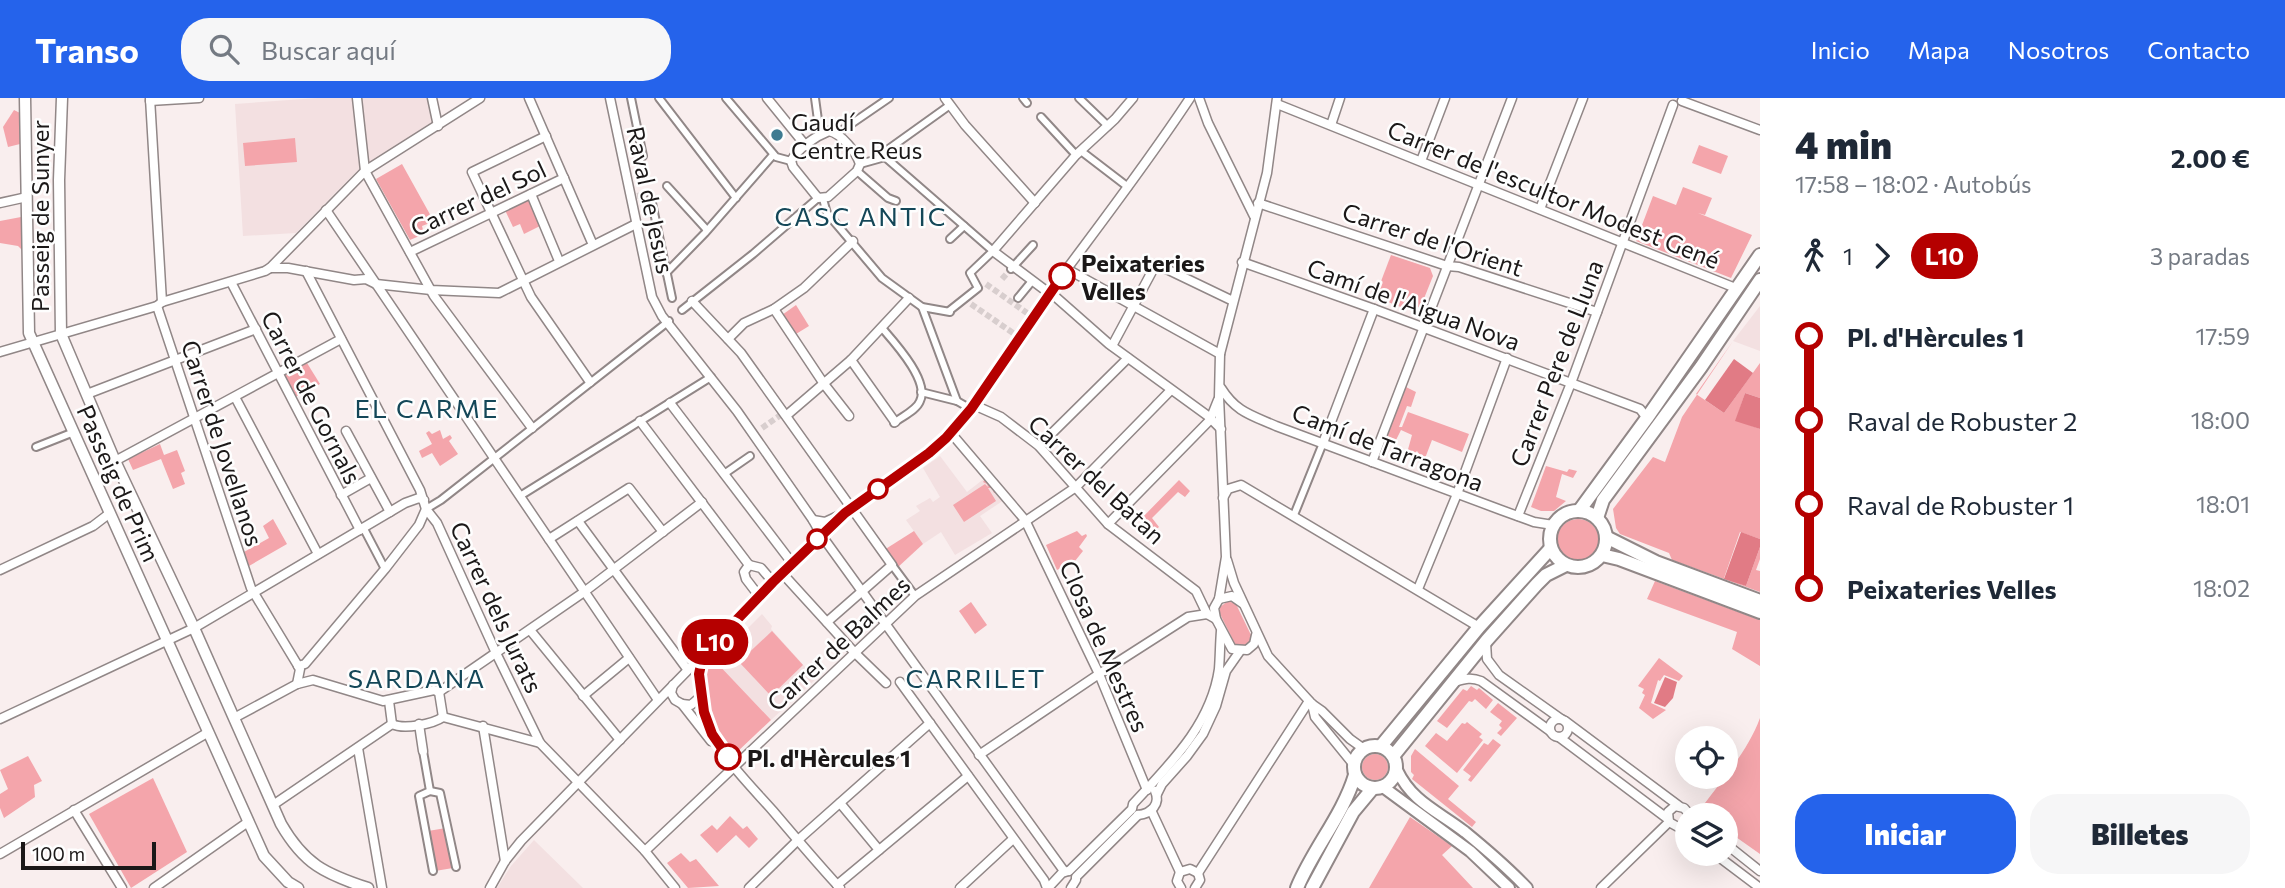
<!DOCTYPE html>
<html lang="es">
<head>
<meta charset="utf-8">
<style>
  :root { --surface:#fff; --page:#f6f6f7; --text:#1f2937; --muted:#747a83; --accent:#2563eb }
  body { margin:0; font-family:Commissioner,sans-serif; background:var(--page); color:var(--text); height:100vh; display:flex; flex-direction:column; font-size:26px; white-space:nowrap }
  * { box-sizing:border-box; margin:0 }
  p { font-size:23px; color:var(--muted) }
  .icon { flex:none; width:38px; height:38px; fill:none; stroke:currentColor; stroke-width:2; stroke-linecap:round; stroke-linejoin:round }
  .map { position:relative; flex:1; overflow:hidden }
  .side { display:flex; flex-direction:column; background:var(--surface); width:525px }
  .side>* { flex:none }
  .badge { padding:0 14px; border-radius:23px; font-size:24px; line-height:46px }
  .buttons { position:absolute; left:1675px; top:628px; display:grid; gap:14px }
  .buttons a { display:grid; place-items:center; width:63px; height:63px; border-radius:50%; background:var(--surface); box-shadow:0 7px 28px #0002; font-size:35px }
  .scale { position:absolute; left:21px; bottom:18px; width:135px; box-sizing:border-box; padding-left:7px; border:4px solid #1b1818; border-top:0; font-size:19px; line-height:24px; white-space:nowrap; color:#1b1818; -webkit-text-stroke:5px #fefefe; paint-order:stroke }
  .map>.badge { position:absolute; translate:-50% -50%; box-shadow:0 0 0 4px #fff }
  .legs { display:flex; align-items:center; gap:10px; height:77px; padding:0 35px; font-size:23px }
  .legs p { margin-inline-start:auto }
  .overview { display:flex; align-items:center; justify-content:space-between; height:119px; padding:0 35px }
  h1 { font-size:38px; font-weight:800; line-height:52px }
  .action { display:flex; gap:14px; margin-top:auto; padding:14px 35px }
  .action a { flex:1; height:80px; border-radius:28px; background:var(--accent); color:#fff; font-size:28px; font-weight:800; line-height:80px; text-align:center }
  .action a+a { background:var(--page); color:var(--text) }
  ul { padding:0 35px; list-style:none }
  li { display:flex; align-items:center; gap:24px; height:84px; font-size:26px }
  li i { display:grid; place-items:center; width:10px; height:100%; margin:0 9px; background:currentColor }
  li i::after { content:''; width:18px; height:18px; margin:-9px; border:5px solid; border-radius:50%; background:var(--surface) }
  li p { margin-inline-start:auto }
  li:first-child i { background:linear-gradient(#0000 50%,currentColor 0) }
  li:last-child i { background:linear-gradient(currentColor 50%,#0000 0) }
  header { display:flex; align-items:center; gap:42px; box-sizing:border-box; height:98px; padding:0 35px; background:var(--accent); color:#fff }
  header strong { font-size:33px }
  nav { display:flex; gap:38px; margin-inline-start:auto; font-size:24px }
  .search { width:490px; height:63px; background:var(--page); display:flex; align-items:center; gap:18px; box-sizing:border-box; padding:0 24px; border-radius:28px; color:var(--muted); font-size:26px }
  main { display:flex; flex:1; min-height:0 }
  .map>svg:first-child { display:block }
  .built { fill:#f3e0e1 }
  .green { fill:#f4a5ab }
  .water { fill:#e17b85 }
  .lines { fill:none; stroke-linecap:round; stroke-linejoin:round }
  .pedestrian-tunnel { stroke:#d8cece; stroke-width:6; stroke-dasharray:6 3; stroke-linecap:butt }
  .pedestrian-casing { stroke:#918787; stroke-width:10 }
  .minor-casing { stroke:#918787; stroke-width:11 }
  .tertiary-casing { stroke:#918787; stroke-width:13 }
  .secondary-casing { stroke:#918787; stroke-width:14 }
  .primary-casing { stroke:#918787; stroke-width:16 }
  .pedestrian { stroke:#fff; stroke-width:6 }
  .minor { stroke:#fff; stroke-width:8 }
  .tertiary { stroke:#fff; stroke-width:10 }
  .secondary { stroke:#fff; stroke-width:10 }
  .primary { stroke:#fff; stroke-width:12 }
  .line-1-casing { stroke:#fff; stroke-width:16 }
  .line-1 { stroke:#b50000; stroke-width:10 }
  .poi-dot { fill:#3e7b91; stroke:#fefefe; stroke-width:2.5 }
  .stop-1-dot { fill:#fff; stroke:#b50000; stroke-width:3.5 }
  .labels { text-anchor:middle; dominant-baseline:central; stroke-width:5; stroke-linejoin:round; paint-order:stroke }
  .poi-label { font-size:24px; fill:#1b1818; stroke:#fefefe; text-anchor:start }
  .street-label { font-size:24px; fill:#1b1818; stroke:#fefefe }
  .stop-label { font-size:24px; font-weight:bold; fill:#1b1818; stroke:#fefefe; text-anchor:start }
  .neighbourhood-label { font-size:26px; letter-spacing:2px; fill:#144758; stroke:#fefefe }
</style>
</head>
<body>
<header>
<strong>Transo</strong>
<div class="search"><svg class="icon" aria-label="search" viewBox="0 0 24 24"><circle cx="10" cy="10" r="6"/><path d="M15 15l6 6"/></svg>Buscar aquí</div>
<nav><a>Inicio</a><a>Mapa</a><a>Nosotros</a><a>Contacto</a></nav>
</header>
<main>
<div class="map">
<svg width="1760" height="790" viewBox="0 0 1760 790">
  <rect width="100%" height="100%" fill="#f9eeee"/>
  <g class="built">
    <path d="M317 0H353L360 70 296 135 243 138 235 6Z"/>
    <path d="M362 0H427L433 26 369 65Z"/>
    <path d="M1760 208V253L1733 243Z"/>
    <path d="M940 358 967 394 985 380 1004 402 980 418 992 435 955 457 941 434 923 446 906 422 920 413 916 408 930 400 933 404 940 399 923 370Z"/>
    <path d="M762 516 772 528 771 531 816 581 771 622 708 570Z"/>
    <path d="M534 742 583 790H497L511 768Z"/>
  </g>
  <g class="green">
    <path d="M14 12 20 15V46L8 49 3 29Z"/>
    <path d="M295 40 297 64 245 68 243 45Z"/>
    <path d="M1699 47 1728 58 1721 76 1692 65Z"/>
    <path d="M402 66 437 129 433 131 430 125 422 128 424 136 410 142 376 81Z"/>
    <path d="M1683 89 1712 100 1705 117 1698 115 1752 137 1731 180 1636 143 1653 98 1676 107Z"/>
    <path d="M529 101 540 128 524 136 520 126 513 129 505 112Z"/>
    <path d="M21 119 22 152 18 148 0 145V123Z"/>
    <path d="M1391 157 1430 170 1433 178 1421 208 1411 213 1375 199Z"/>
    <path d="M796 207 809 228 796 236 782 217Z"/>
    <path d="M1733 243 1760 253 1733 243 1696 296 1724 315 1760 265V300L1745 295 1736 322 1760 331V441L1740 434 1724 480 1746 488 1760 449V461L1756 472 1760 473V494L1672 462 1669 455 1620 436 1616 430 1613 411 1653 359 1665 364 1682 319Z"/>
    <path d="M307 265 320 286 295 299 284 278Z"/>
    <path d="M1406 289 1416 294 1411 309 1407 308 1399 329H1402L1408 314 1469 336 1462 354 1432 342 1424 363 1417 353 1413 357 1407 355 1412 337 1401 332 1396 342 1387 338Z"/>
    <path d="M440 332 443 341 450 337 452 340 449 343 458 356 440 368 432 355 422 360 419 353 432 346 426 335 429 333 432 336Z"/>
    <path d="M160 346 164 357 177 352 185 373 181 375 185 386 173 391 161 361 133 372 128 361Z"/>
    <path d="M1546 368 1567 374 1569 371 1577 373 1573 380 1562 376 1556 399 1566 403 1554 413H1541L1531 409Z"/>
    <path d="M986 380 997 394 994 395 992 390H988L996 403 964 424 953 407 985 386 988 389 987 386 983 384Z"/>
    <path d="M1179 382 1190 393 1185 399 1178 394 1152 420 1159 429 1154 433 1141 421Z"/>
    <circle cx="1578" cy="442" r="21"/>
    <path d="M273 421 287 446 249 468 244 454 269 440 263 428Z"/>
    <path d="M914 433 923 446 897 470 884 452Z"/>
    <path d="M1077 433 1082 438 1086 436 1087 438 1079 449 1083 453 1075 463 1057 472 1046 447Z"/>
    <path d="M1655 483 1760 522V568L1732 551 1737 534 1647 501Z"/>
    <path d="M1228 503 1236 506 1251 537 1249 547 1246 548 1235 546 1220 516V509Z"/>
    <path d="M971 504 987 527 975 536 959 513Z"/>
    <path d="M772 533 803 567 771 598 739 564Z"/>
    <path d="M1659 560 1683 578 1679 583 1664 577 1660 583 1658 582 1651 605 1666 612 1653 621 1639 610 1645 597 1642 595 1644 591 1638 588Z"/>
    <path d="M715 563 771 622 736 655C719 647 711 616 707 600 704 590 707 582 705 572Z"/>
    <path d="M1471 588 1477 592 1479 590 1493 602 1486 611 1475 601 1472 604 1469 603 1447 630 1437 623 1463 591 1467 593Z"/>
    <path d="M1498 605 1517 620 1501 638 1497 635 1502 630 1499 627 1502 623 1490 614Z"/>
    <path d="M1760 620V756L1726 732V718L1706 717 1699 713C1721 683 1747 655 1760 620Z"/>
    <path d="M1467 624 1482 636 1479 639 1483 642 1457 675 1425 648 1436 635 1447 643 1462 625 1465 626Z"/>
    <path d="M1493 641 1501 647 1471 684 1468 682 1471 678 1463 672 1484 645 1488 647Z"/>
    <path d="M1415 651 1459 688 1448 701 1476 724 1472 729 1412 681 1414 677 1411 674V658Z"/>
    <circle cx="1375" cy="669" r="13"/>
    <path d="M28 658 42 683 34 687 35 699 4 720 0 710V696L8 691 0 672Z"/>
    <path d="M153 680 187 754 131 790 89 716Z"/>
    <path d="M730 718 743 731 747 728 758 741 749 750 736 737 717 755 700 737 712 727 717 732Z"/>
    <path d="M1410 719 1452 748 1442 757 1473 790H1369Z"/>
    <path d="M446 730 453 770 435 773 428 733Z"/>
    <path d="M681 755 690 764 696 761 719 788 688 790 667 765Z"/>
  </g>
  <g class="water">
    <path d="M1734 261 1753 275 1724 315 1705 302Z"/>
    <path d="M1745 295 1760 300V331L1735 323Z"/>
    <path d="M1741 434 1760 441V449L1746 488 1724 481Z"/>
    <path d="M1665 579 1677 584 1673 600 1665 609 1654 605Z"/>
  </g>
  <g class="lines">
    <g class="pedestrian-tunnel">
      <path d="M637 98 648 96"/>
      <path d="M1002 181 1011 171"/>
      <path d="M986 186 1027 215"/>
      <path d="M971 206 1013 235"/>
      <path d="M762 330 782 316"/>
    </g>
    <g class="pedestrian-casing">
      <g id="pedestrian">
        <path d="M631 0 643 58"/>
        <path d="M659 0 736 100"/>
        <path d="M726 0 776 59 791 63"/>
        <path d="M815 0 820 37"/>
        <path d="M1023 0 1027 5"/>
        <path d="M1079 0 1108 28"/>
        <path d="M1041 19 1076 57"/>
        <path d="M838 35 889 0"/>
        <path d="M1081 53 1128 89"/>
        <path d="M885 59 993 153 970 175 978 190 949 213"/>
        <path d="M885 59 883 55 950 7"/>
        <path d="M860 66 885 59"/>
        <path d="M857 73 888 100 896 103"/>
        <path d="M667 88 707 132"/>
        <path d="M651 100 672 200"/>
        <path d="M823 101 827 115 882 180 922 209 950 214"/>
        <path d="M950 141 964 128"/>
        <path d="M1011 171 1033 147"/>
        <path d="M666 175 705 135 773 57"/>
        <path d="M1018 200 1032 183"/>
        <path d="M922 209 957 303 971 311"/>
        <path d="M682 212 753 156 818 100"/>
        <path d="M882 230C894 244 930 283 920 303 917 312 901 319 894 325"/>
        <path d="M921 294 957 303"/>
        <path d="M36 349 74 334"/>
        <path d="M724 376 750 358"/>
        <path d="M520 398 711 279"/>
        <path d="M426 411 441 402 669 223"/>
        <path d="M1294 417 1323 345"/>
        <path d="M363 429 385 471"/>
        <path d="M892 467 915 498"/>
        <path d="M423 653 430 693 419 698 433 773"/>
        <path d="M430 693 440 695 456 769"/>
      </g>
    </g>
    <g class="minor-casing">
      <g id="minor">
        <path d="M150 0 162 204"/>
        <path d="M357 0 365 73 371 84 434 198 532 330"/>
        <path d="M432 0 438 28"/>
        <path d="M529 0 593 147"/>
        <path d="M610 0 652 199 662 218 737 313 813 422 818 431 814 442"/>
        <path d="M767 0 806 48"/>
        <path d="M945 0 965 27 1035 105"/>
        <path d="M1199 0 1208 25 1254 118"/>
        <path d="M150 3 199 0"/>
        <path d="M1682 3 1760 32"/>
        <path d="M1277 6 1738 191"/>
        <path d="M1331 27 1340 0"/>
        <path d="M829 33C842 36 856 54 860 66L857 73 828 99 818 100 793 69 791 63C798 50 816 38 829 33Z"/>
        <path d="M546 38 472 74 531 199 590 284"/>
        <path d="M1421 63 1445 0"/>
        <path d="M531 96 559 163"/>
        <path d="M0 105 27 99"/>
        <path d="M1258 105 1447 168 1459 169 1597 214"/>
        <path d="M1540 111 1583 0"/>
        <path d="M326 112 658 602"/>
        <path d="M410 154 564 80"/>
        <path d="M1242 164 1374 211 1640 311 1647 320"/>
        <path d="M270 170H288L354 182 366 181 376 186 431 192 499 195 636 126"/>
        <path d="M1067 171 1220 256"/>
        <path d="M306 173 420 392 426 411 437 425 496 555 540 645 645 753 675 790"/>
        <path d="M231 184 360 432"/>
        <path d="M1050 194 1109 246 1208 318 1221 331"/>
        <path d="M1049 195 993 153 1076 57 1115 21 1133 0"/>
        <path d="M692 203 741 255 892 467 827 524"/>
        <path d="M157 208 251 490 300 571 297 586"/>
        <path d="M774 211 824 286 849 318"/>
        <path d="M728 241 744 225 774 211 804 190 853 143"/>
        <path d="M1112 248 1156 166 1233 203"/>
        <path d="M0 254 157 208 162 204 265 173 270 170 365 73 480 0"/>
        <path d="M851 262 895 324"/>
        <path d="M1221 290C1236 314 1251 317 1276 328L1501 412 1534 424 1553 427"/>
        <path d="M87 296 256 231"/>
        <path d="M235 299 318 456"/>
        <path d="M670 305 792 465"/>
        <path d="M974 307 1001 319 1039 348 1108 426 1196 493 1207 516 1216 521"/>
        <path d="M787 317 851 262 909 200"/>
        <path d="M640 323 749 467"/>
        <path d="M346 333 390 414"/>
        <path d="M951 335 1025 422 1099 576 1147 692"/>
        <path d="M1323 345 1374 211"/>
        <path d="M1039 348 1128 260"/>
        <path d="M115 363 341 241"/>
        <path d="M1372 364 1512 0"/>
        <path d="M341 397 371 380"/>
        <path d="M1223 400 1228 391 1241 387 1479 529"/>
        <path d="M1518 418 1571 285 1673 7"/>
        <path d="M813 422 825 424 840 417"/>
        <path d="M578 423 687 571"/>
        <path d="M1108 426 1210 322 1218 302"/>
        <path d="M822 438 1064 773"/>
        <path d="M549 441 629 390 663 434"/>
        <path d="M1227 462 1234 485 1268 558 1312 606 1322 613 1350 641 1364 651"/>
        <path d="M749 467 744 474 746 481 759 498"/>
        <path d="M749 467 761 470 773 484"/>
        <path d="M0 472 93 428 110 415"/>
        <path d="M782 475 854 554 886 585"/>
        <path d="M1418 491 1457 396 1507 260"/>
        <path d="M1219 501 1232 498 1242 505"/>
        <path d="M530 532 620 642"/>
        <path d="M1256 537 1254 546 1247 552 1232 551 1216 521 1214 510 1219 501 1226 459 1219 299 1220 256 1267 75 1277 0"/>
        <path d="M1486 545 1487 561 1499 577 1561 621"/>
        <path d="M702 560C696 579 700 604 706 623 717 655 750 687 773 713 795 739 817 765 840 790"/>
        <path d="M298 568 305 566 385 471 419 427 426 411"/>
        <path d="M900 584 1044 782 1047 790"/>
        <path d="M1454 584C1465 581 1471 579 1481 583L1550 633"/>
        <path d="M673 587 671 595 675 602 682 606 711 643"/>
        <path d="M439 594 584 494 702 404"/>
        <path d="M439 594 443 619"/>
        <path d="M583 598 629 560"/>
        <path d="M389 603 392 626"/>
        <path d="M682 606 691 607 700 599"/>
        <path d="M1312 606 1315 619 1354 667"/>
        <path d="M443 619 540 645"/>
        <path d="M234 620 297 586 313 582 383 603 434 592 439 594"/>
        <circle cx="1559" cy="630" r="9"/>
        <path d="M0 621 194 530 405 405 419 400 424 402"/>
        <path d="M1565 623 1679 708"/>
        <path d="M392 626C404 632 433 626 443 619"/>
        <path d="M419 626 423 653"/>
        <path d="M483 628 505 763"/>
        <path d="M1559 639 1668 721"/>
        <path d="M358 650 382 790"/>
        <path d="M979 657 1099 576 1188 519 1207 516"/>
        <path d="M1157 696 1162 686 1187 658 1203 636 1216 608 1226 573 1240 553"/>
        <path d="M840 705 879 752"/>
        <path d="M273 707 392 626"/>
        <path d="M74 712 122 790"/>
        <path d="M1151 712 1180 774"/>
        <path d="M1138 717C1151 716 1161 706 1155 693"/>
        <path d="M1669 724 1668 714 1675 708 1684 710 1691 718"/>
        <path d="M1669 724 1687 734"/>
        <path d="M1726 746 1760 773"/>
        <path d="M645 753 915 498 1076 389 1171 292"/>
        <path d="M0 756 207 635"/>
        <path d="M1715 756 1760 790"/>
        <path d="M1069 773 1132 711 1133 706C1169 667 1211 627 1219 571 1220 558 1220 545 1221 533"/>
        <path d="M1180 774 1190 771 1198 775"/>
        <path d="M1180 774 1177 783 1181 790"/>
        <path d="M1198 775 1309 603"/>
        <path d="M837 787 968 678"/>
        <path d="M154 790 248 724"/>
        <path d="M490 790 505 763 521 743 813 444C829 435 838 419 853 409 884 386 920 366 947 339 988 297 1014 242 1049 195 1097 130 1146 67 1190 0"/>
        <path d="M749 790 798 742 930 625"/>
        <path d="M960 790 1013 741"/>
        <path d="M1048 790 1062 775 1068 773"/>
        <path d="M1071 790 1076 782V779L1138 717"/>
        <path d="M1195 790 1200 782 1198 775"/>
        <path d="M1601 790 1669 724"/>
      </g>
    </g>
    <g class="tertiary-casing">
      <g id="tertiary">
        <path d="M25 0 29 235 264 758 288 784 298 790"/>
        <path d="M62 0 59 82 61 236 115 363 194 530 281 726C304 766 325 776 368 790"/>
      </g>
    </g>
    <g class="secondary-casing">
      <g id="secondary">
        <path d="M1397 672C1412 704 1438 713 1465 734 1487 752 1508 770 1527 790"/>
        <path d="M1383 689 1470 753 1509 790"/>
      </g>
    </g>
    <g class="primary-casing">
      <g id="primary">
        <circle cx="1578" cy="441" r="28"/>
        <path d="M1579 413 1647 320 1760 157"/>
        <path d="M1597 420 1603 402 1701 269 1760 182"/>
        <path d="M1606 439 1656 464 1760 503"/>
        <path d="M1602 457 1619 461 1760 514"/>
        <circle cx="1375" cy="669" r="21"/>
        <path d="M1381 648 1479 529 1551 450"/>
        <path d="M1394 657 1487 542 1537 486 1546 477 1566 467"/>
        <path d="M1297 790C1313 751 1343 717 1355 677"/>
        <path d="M1312 790 1353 714 1373 690"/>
      </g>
    </g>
    <use href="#pedestrian" class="pedestrian"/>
    <use href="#minor" class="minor"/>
    <use href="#tertiary" class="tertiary"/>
    <use href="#secondary" class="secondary"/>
    <use href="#primary" class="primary"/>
  </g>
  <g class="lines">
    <g class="line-1-casing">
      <path id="line-1" d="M728 659 712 636 704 614 699 576 703 557 773 484 845 415 929 355 946 340 971 311 1062 178"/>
    </g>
    <use href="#line-1" class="line-1"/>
  </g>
  <circle class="poi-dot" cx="777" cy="37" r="7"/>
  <g class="stop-1-dot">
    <circle cx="1062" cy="178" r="12"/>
    <circle cx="878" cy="391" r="9"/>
    <circle cx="817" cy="441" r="9"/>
    <circle cx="728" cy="659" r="12"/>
  </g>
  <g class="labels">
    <g class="poi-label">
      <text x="791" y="23">Gaudí<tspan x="791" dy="28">Centre Reus</tspan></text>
    </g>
    <g class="street-label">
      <text transform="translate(1554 96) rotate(22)">Carrer de l'escultor Modest Gené</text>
      <text transform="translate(478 100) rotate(-25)">Carrer del Sol</text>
      <text transform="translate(651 102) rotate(78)">Raval de Jesus</text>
      <text transform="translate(39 118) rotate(-90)">Passeig de Sunyer</text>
      <text transform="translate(1433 141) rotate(18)">Carrer de l'Orient</text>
      <text transform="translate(1414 206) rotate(20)">Camí de l'Aigua Nova</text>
      <text transform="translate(1556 265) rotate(-69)">Carrer Pere de Lluna</text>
      <text transform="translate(312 299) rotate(63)">Carrer de Gornals</text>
      <text transform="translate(223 345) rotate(72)">Carrer de Jovellanos</text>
      <text transform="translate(1388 349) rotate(21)">Camí de Tarragona</text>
      <text transform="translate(1097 381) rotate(43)">Carrer del Batan</text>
      <text transform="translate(119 385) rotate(66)">Passeig de Prim</text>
      <text transform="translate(497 509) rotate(65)">Carrer dels Jurats</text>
      <text transform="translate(838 545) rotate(-43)">Carrer de Balmes</text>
      <text transform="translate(1105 548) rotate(66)">Closa de Mestres</text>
    </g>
    <g class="stop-label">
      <text x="1081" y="164">Peixateries<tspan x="1081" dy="28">Velles</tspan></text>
      <text x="747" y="659">Pl. d'Hèrcules 1</text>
    </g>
    <g class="neighbourhood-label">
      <text x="861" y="117">CASC ANTIC</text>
      <text x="427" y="309">EL CARME</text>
      <text x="417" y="579">SARDANA</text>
      <text x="976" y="579">CARRILET</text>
    </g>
  </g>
</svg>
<div class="buttons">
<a><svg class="icon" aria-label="locate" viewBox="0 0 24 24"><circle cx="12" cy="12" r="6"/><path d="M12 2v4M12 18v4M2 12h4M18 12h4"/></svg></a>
<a><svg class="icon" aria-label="layers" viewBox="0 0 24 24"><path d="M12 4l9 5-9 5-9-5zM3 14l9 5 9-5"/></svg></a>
</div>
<div class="scale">100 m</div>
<b class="badge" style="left:715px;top:544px;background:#b50000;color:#fff">L10</b>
</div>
<section class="side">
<div class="overview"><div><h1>4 min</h1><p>17:58 – 18:02 · Autobús</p></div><b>2.00 €</b></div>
<div class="legs"><svg class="icon" aria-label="walk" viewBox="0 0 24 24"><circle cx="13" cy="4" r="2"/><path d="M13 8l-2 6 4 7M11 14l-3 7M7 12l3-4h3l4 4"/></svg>1<svg class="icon" aria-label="forward" viewBox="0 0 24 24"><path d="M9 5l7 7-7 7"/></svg><b class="badge" style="background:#b50000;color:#fff">L10</b><p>3 paradas</p></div>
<ul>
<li><i style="color:#b50000"></i><b>Pl. d'Hèrcules 1</b><p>17:59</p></li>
<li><i style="color:#b50000"></i><span>Raval de Robuster 2</span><p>18:00</p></li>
<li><i style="color:#b50000"></i><span>Raval de Robuster 1</span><p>18:01</p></li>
<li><i style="color:#b50000"></i><b>Peixateries Velles</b><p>18:02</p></li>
</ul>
<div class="action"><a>Iniciar</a><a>Billetes</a></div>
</section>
</main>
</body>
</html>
